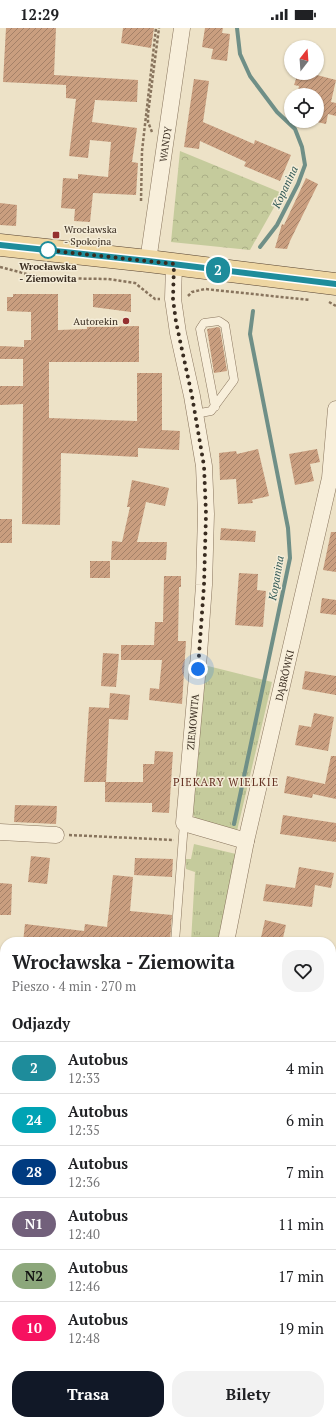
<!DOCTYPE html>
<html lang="pl">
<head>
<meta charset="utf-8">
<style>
  :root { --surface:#fff; --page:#f2f2f2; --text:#202124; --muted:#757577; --line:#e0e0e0; --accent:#111827 }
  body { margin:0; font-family:"PT Serif",serif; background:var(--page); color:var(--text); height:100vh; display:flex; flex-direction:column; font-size:15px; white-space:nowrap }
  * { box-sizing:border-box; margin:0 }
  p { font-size:13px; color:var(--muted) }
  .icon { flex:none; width:22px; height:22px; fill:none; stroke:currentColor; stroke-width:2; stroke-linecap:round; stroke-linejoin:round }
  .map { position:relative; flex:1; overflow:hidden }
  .details { position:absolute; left:0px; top:909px; width:336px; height:488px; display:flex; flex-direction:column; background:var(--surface); border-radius:16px 16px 0 0; box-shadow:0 1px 3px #0004 }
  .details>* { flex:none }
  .badge { padding:0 8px; border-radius:13px; font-size:14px; line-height:26px }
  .needle { width:26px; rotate:17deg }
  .controls { position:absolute; left:284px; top:12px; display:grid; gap:8px }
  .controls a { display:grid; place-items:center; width:40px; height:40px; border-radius:50%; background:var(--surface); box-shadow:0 1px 3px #0004; font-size:20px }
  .you { position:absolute; width:20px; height:20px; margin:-10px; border:3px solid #fff; border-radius:50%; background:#1a73e8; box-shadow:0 0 0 6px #1a73e833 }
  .map>.badge { position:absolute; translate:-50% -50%; box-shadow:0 0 0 2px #fff }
  h2 { padding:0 12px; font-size:15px; line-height:36px }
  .round { display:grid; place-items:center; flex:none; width:42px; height:42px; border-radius:16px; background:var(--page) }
  .head { display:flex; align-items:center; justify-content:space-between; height:68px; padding:0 12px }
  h1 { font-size:19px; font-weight:700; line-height:30px }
  .action { display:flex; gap:8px; margin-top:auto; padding:8px 12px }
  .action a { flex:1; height:46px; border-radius:16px; background:var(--accent); color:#fff; font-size:16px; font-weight:700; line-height:46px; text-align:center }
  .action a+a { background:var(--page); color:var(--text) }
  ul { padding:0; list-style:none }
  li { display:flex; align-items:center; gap:12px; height:52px; padding:0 12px; border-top:1px solid var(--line) }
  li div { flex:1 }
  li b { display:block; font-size:15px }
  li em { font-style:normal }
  li .badge { min-width:44px; font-weight:700; text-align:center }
  .status { display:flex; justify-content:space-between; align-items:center; height:28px; padding:0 20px; background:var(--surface); direction:ltr }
  .status svg { height:11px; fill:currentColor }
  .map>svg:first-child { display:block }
  .grass { fill:url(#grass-tufts) }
  .forest { fill:url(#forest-crowns) }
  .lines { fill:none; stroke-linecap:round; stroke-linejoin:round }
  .stream { stroke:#6f8f87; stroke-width:4 }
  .building { fill:url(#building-hatch) }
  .service-casing { stroke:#88745d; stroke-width:9 }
  .minor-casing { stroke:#88745d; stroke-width:17 }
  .primary-casing { stroke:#564231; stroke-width:23 }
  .path { stroke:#88745d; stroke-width:2.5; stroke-dasharray:3 2; stroke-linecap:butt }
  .service { stroke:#f8efdb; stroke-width:8 }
  .minor { stroke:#f8efdb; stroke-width:16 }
  .primary { stroke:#eed6a2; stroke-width:22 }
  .line-casing { stroke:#fff; stroke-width:9 }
  .line { stroke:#1e8c9b; stroke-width:6 }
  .walk { stroke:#392c20; stroke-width:4; stroke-dasharray:0 7.2 }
  .poi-dot { fill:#943030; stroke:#f4ecd7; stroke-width:1.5 }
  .stop-dot { fill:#fff; stroke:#1e8c9b; stroke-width:2 }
  .labels { text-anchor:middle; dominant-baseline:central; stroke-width:3; stroke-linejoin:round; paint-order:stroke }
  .street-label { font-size:10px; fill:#392c20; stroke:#f4ecd7 }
  .poi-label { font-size:10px; fill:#392c20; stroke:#f4ecd7; text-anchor:start }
  .stop-label { font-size:10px; font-weight:bold; fill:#392c20; stroke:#f4ecd7 }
  .water-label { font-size:11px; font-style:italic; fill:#305855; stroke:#f4ecd7 }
  .neighbourhood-label { font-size:11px; letter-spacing:1px; fill:#643022; stroke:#f4ecd7 }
</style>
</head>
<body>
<div class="status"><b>12:29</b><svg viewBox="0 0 49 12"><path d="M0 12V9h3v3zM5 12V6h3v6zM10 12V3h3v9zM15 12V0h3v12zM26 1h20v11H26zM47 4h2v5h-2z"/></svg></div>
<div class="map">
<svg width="336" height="1397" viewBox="0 0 336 1397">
  <defs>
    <pattern id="grass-tufts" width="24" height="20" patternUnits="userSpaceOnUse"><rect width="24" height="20" fill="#c5cb9c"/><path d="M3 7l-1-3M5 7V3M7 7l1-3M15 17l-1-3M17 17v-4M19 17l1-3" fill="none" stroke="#aaae86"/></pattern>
    <pattern id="forest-crowns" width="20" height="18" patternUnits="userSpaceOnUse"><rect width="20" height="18" fill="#c5cb9c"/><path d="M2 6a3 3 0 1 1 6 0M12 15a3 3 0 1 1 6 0" fill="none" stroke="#aaae86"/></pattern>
    <pattern id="building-hatch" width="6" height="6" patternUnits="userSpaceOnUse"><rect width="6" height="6" fill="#c99e7f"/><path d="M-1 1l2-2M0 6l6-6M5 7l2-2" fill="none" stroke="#a48168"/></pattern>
  </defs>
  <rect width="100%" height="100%" fill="#ede2c7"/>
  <g class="grass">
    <path d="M204 637 272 654 237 803 202 797 193 787Z"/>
    <path d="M194 816 236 826 219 914H191L195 844 186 841V831H191Z"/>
    <path d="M0 1338 5 1339V1392H224V1397H0Z"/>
  </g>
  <path class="forest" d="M180 123 282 165 250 222 171 214Z"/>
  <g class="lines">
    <g class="stream">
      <path d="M237 0 240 26 250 48 277 84 295 101 302 119 305 137 298 156 277 197 260 219"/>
      <path d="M234 796 290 530 288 500 250 306 253 283"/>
    </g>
  </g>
  <g class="building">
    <path d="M6 0H56L54 47 138 52 137 74 95 72 92 94 137 100 132 134 138 135 136 167 93 165 90 194 74 193 75 181 61 180 63 150 78 151V146L108 149 111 114 90 112 88 130 69 128 76 71 66 70V57L3 54Z"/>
    <path d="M123 0H154L151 20 121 15Z"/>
    <path d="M205 0H223L222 5 230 6 227 33 211 31 213 21 202 19Z"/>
    <path d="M298 45H309L336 52 331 74 336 75V88L328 86 326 96 317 94V67H297L299 58 294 57Z"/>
    <path d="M194 51 209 53 203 94 254 116 255 112 291 127 280 153 244 138 246 134 200 113 199 121 184 119Z"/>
    <path d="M306 150 318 156 290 213 287 221 275 220 282 196 284 197Z"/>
    <path d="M0 175 17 177 16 198 0 197Z"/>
    <path d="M13 266H58V302L87 301V299L139 298V334H49V390L137 393V345H162V402L180 403 179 422 138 420V429L61 425 60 497 22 496 23 376 0 377V358H23V331H0V318L24 319V312H31V284L7 283V269H13Z"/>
    <path d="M93 266H131V284L93 279Z"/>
    <path d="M218 299 220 300 227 343 214 345 207 301Z"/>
    <path d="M258 421 269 468 252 472 253 475 238 476 236 451 220 452 219 425 236 423 237 426Z"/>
    <path d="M317 421 320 434 310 436 314 453 295 457 289 426Z"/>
    <path d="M132 452 169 460 165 478 146 474 137 514H167L166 532H111L112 513 122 514 130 479H127Z"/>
    <rect x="0" y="491" width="12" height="24"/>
    <path d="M221 500 256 503 255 514 220 512Z"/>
    <path d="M331 504H336V544L323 542Z"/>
    <rect x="90" y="533" width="20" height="17"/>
    <path d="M239 545 258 546 257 562 266 563 263 599 235 597Z"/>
    <path d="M164 548H181V559H179L178 613H186L182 676 149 672 150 660 159 661 162 632H121V617H154L155 594H163Z"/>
    <path d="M322 570 336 572V587L320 585Z"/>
    <path d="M103 625 119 626 116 659 101 658Z"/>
    <path d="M305 643 336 648V667L302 661Z"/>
    <path d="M110 665 130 667 128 692 109 691 106 754H143V736H154L155 723 173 724 169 785 152 784V775L105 774V754H84L89 679 109 680Z"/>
    <path d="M314 685 334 689 328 723 295 717 299 697 311 699Z"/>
    <path d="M331 728H336V771L313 766 312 770 284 765 287 748 325 756Z"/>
    <path d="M15 777 57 778 56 796 14 794Z"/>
    <path d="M283 787 336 795V814L280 806Z"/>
    <path d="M31 828 50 830 47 856 28 854Z"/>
    <path d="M135 830 173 831 172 849 134 847Z"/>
    <path d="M299 839 334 845 331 860 315 857 312 879 263 873 266 856 295 860Z"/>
    <path d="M113 847 133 849 130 883 172 887 170 914H23L25 896 84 903 85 896 107 899Z"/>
    <path d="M0 855 12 856 11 887H0Z"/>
    <path d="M265 892 286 897 282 914H260Z"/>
  </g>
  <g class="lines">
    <g class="service-casing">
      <g id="service">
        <path d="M195 386 211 383 234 352 225 297 219 293 204 295 200 301 215 379"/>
        <path d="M175 914 184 795"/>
      </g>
    </g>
    <g class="minor-casing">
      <g id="minor">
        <path id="s1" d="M148 233 182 0"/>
        <path d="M174 236 173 271 178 305 192 368 204 438 206 486 204 557 199 626 184 795 246 813"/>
        <path d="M0 804 56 807"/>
        <path id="s2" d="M226 914 246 813 330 450 336 381"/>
        <path d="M0 1329 5 1331"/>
        <path d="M227 1392 228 1397"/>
        <path d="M321 1392 326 1397"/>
      </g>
    </g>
    <g class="primary-casing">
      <path id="primary" d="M0 217 148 233 336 256"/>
    </g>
    <g class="path">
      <path d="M152 104 148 94V86L159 0"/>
      <path d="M141 173 142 123 156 0"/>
      <path d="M0 239 42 250 108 251 135 255 155 271H160"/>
      <path d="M188 268 192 264 205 261 310 272"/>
      <path d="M329 274 336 278"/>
      <path d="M69 807 174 812"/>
    </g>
    <use href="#service" class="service"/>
    <use href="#minor" class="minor"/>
    <use href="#primary" class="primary"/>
  </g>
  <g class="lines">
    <g class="line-casing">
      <path id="line" d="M0 217 148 233 336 256"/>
    </g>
    <use href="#line" class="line"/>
    <path class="walk" d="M48 222H46L174 236 173 271 176 294 192 368 204 438 206 486 204 557 198 641"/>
  </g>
  <g class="poi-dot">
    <rect x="52" y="203" width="8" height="8" rx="2"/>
    <circle cx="126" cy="293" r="4"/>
  </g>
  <circle class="stop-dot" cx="48" cy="222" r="8"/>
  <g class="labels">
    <g class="street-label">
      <text stroke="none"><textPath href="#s1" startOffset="118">WANDY</textPath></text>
      <text stroke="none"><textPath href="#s2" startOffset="273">DĄBRÓWKI</textPath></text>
      <text transform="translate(193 694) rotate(-85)">ZIEMOWITA</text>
    </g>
    <g class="poi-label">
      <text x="64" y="201">Wrocławska<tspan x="64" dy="12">- Spokojna</tspan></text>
      <text x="118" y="293" text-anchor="end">Autorekin</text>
    </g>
    <g class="stop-label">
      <text x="48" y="238">Wrocławska<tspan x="48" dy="12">- Ziemowita</tspan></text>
    </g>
    <g class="water-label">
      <text transform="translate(285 159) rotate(-65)">Kopanina</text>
      <text transform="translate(276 550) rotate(-80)">Kopanina</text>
    </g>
    <g class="neighbourhood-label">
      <text x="226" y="754">PIEKARY WIELKIE</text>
    </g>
  </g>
</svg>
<div class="controls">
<a><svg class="needle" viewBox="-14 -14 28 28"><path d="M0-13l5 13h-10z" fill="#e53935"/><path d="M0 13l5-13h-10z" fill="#757577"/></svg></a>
<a><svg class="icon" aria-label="locate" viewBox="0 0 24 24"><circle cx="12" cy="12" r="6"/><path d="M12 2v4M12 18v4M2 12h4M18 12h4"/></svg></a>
</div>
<div class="you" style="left:198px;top:641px"></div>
<b class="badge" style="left:218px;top:242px;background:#1e8c9b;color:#fff">2</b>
<section class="details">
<div class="head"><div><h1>Wrocławska - Ziemowita</h1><p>Pieszo · 4 min · 270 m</p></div><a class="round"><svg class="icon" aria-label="heart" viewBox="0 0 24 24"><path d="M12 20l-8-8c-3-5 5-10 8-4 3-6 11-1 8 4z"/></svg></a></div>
<h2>Odjazdy</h2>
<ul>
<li><span class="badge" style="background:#1e8c9b;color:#fff">2</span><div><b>Autobus</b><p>12:33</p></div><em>4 min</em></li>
<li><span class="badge" style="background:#00a3b4;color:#fff">24</span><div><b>Autobus</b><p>12:35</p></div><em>6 min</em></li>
<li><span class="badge" style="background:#003b80;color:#fff">28</span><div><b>Autobus</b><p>12:36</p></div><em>7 min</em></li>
<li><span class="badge" style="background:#72607b;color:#fff">N1</span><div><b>Autobus</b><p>12:40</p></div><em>11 min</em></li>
<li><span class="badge" style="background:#8ca77b;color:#111">N2</span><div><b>Autobus</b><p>12:46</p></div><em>17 min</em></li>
<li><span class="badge" style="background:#f61160;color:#fff">10</span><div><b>Autobus</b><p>12:48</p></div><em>19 min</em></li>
</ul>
<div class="action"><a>Trasa</a><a>Bilety</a></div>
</section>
</div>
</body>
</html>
